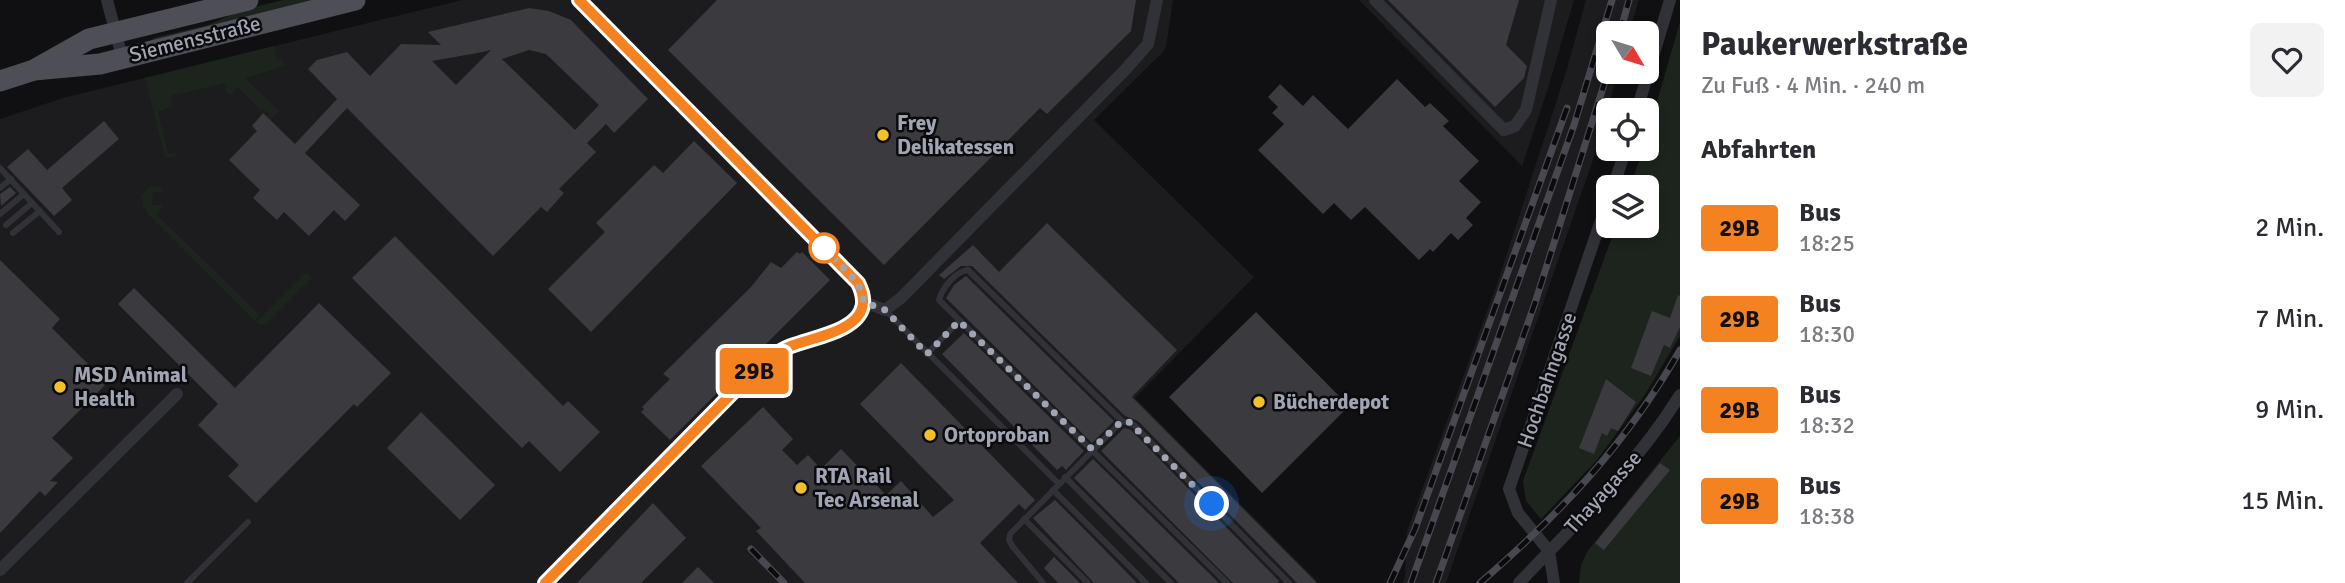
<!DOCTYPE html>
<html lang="de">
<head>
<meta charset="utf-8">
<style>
  :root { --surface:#fff; --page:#f2f2f3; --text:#2b2b33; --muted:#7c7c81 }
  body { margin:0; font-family:Signika,sans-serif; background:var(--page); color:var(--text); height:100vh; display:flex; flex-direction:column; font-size:26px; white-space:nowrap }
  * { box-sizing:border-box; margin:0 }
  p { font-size:23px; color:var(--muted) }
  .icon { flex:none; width:38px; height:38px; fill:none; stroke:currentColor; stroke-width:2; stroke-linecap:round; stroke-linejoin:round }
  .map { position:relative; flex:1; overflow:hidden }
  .details { display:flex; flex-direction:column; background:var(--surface); width:665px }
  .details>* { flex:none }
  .badge { padding:0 14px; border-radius:5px; font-size:24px; line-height:46px }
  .needle { width:46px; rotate:128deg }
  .fabs { position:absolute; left:1596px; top:21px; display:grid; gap:14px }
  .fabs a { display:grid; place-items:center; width:63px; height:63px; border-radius:10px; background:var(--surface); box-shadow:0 4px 10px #0003; font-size:35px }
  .you { position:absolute; width:35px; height:35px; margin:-18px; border:5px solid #fff; border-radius:50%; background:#1a73e8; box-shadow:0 0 0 10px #1a73e833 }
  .map>.badge { position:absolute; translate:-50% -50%; box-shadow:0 0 0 4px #fff }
  h2 { padding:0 21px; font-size:26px; line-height:63px }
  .round { display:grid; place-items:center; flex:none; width:74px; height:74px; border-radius:10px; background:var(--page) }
  .summary { display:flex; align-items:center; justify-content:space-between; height:119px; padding:0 21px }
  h1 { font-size:33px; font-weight:700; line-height:52px }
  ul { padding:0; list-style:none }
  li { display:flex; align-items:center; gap:21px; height:91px; padding:0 21px }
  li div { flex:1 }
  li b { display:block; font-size:26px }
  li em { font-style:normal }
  li .badge { min-width:77px; font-weight:700; text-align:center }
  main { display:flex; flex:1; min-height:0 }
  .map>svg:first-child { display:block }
  .built { fill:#1c1c1f }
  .green { fill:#1d241e }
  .building { fill:#3a3a3f; fill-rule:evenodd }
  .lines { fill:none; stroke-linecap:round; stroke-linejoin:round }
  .lane { stroke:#313237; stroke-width:6 }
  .street { stroke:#313237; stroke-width:12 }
  .primary { stroke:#4d4e56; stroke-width:21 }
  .rail-casing { stroke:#484950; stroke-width:7 }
  .rail { stroke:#0b0b0d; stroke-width:4.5; stroke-dasharray:13; stroke-linecap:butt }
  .line-casing { stroke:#fff; stroke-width:16 }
  .line { stroke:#f58220; stroke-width:10 }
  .walk { stroke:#a1a5b3; stroke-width:7; stroke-dasharray:0 12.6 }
  .poi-dot { fill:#f3c127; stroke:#0b0b0d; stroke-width:2.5 }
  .stop-dot { fill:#fff; stroke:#f58220; stroke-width:3.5 }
  .labels { text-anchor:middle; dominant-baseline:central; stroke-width:5; stroke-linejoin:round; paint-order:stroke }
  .street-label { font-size:21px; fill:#a1a5b3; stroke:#0b0b0d }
  .poi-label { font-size:21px; font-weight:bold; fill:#a1a5b3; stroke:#0b0b0d; text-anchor:start }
</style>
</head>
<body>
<main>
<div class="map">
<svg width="1680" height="583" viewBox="0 0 1680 583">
  <rect width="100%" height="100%" fill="#101012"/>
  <g class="built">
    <path d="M462 0H1173L1166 47 1163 52 1094 120 1254 277 1135 398 1319 583H0V119L63 98Z"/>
    <path d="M1359 0H1574L1548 88 1522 166Z"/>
    <path d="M1586 0H1639L1629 33H1608V72H1618L1596 151 1446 583H1403L1405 576 1407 531 1498 281 1566 72Z"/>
  </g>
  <g class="green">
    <path d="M283 0H325L152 40 153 38 208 25 242 10Z"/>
    <path d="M1680 22V336L1646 393 1597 460 1541 519 1526 501 1523 481 1616 226H1647V187H1630L1643 149H1647V136Z"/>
    <path d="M274 46 277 60 282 59 285 66 245 78 279 111 271 120 267 116 269 114 263 109 262 111 238 87 230 95 226 92 225 83 170 96 172 106 158 112 168 154 179 152 173 157H165L145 78Z"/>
    <path d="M150 186 159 187 164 192H153L152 205H164L156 214 260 315 255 321 147 213 143 205 142 195Z"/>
    <path d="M306 273 311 278 266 324 262 325 256 322Z"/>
    <path d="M1680 436V583H1579L1581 565 1587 552Z"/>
  </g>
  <g class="building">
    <path d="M717 0H1136L1131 31 1047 114 1040 108 884 265 668 50Z"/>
    <path d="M1388 0H1519L1506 45 1527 66 1524 78 1495 107Z"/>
    <path d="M529 8 549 11 571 20 648 99 614 133 606 124 587 143 596 152 559 189 564 193 547 212 541 207 493 256 347 108 305 153 360 205 345 221 334 210 309 236 284 212 277 220 253 198 260 190 229 160 257 131 252 126 263 113 295 144 337 99 308 69 317 60 347 52 370 76 401 44 441 45 428 32ZM491 50 456 85 432 61 483 52ZM529 50 546 54 599 105 575 130 502 59Z"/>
    <path d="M1397 79 1425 107 1430 103 1449 121 1443 126 1479 161 1459 181 1481 202 1466 218 1473 225 1458 240 1451 233 1433 252 1430 249 1419 260 1365 207 1351 220 1334 203 1323 214 1258 150 1284 124 1272 113 1278 107 1268 97 1280 84 1303 106 1313 95 1348 129Z"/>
    <path d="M104 121 119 139 62 188 72 200 54 216 7 167 28 149 47 170Z"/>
    <path d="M694 141 737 183 591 332 548 289 605 232 596 223 654 165 663 173Z"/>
    <path d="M10 187 16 193 1 206 0 194Z"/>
    <path d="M1047 223 1177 350 1132 397 1317 583H1297L1138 421 1125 416 972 266H961L944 279 939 275 973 245 999 272Z"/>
    <path d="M395 236 563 406 568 401 600 432 560 472 529 441 522 448 352 278Z"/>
    <path d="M797 252 800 254 802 252 830 280 670 440 641 412 644 409 642 407 670 379 663 374 751 287 771 262 781 268Z"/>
    <path d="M0 260 60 319 52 328 107 383 52 438 73 458 50 481 58 482 45 496 40 491 0 533Z"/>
    <path d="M966 276 1114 421 1092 443 946 298 954 285Z"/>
    <path d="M134 288 235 388 319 303 391 373 357 407 354 404 256 503 228 476 239 465 198 425 218 404 118 304Z"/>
    <path d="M1678 295 1680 296V327L1670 348 1664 345 1651 376 1631 368 1652 311 1670 318Z"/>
    <path d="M1256 312 1349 406 1262 493 1169 397Z"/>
    <path d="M964 333 1084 451 1066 470 1062 466 1057 470 942 354Z"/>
    <path d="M901 363 1035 500 1025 510 1019 504 980 543 1018 583H805L756 531 761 528 701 466 763 407 793 439 782 450 797 465 808 455 821 469 841 449 886 495 901 481 933 517 954 500 860 404Z"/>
    <path d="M1606 379 1636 402 1618 431 1611 428 1607 436 1602 433 1594 454 1579 448Z"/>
    <path d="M421 412 495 485 460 520 387 448Z"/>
    <path d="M1124 428 1131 430 1279 581 1277 583H1233L1101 451Z"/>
    <path d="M1093 459 1219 583H1179L1074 478Z"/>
    <path d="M1660 463 1670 470 1604 550 1595 543Z"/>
    <path d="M1055 500 1091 536 1137 583H1094L1033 518Z"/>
    <path d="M653 503 686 538 641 583H577Z"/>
    <path d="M1054 557 1080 583H1058L1044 568Z"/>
    <path d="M698 567 714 583H682Z"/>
  </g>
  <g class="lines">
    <g class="lane">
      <path d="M0 168 59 232"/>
      <path d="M0 188 11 179"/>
      <path d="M0 214 24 194"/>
      <path d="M6 225 32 203"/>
      <path d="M13 233 40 211"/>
      <path d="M885 310 1059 484"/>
      <path d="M927 354 959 321"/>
      <path d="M1065 477 1171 583"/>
      <path d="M1053 490 1146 583"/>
      <path d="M1024 519 1088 583"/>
      <path d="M187 583 248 522"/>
      <path d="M1043 583 1013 547 1009 540 1010 534 1122 421"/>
      <path d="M1227 583 939 300C942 288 956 271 968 270L1122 421 1134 425 1289 583"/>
    </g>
    <g class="street">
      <path d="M107 0 122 57"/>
      <path d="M1375 0 1504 130 1515 126 1526 110 1551 0"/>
      <path d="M1637 110 1670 0"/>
      <path d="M1613 187 1626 149"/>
      <path d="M864 302 885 310 901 298 1125 70 1148 44 1157 0"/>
      <path d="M1549 551 1518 513 1509 489 1608 200"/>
      <path d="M1549 551 1554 583"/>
      <path d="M0 570 177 394"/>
      <path d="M545 583 755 370C766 360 777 351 791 346 820 335 881 328 858 283L579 0"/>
      <path d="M1519 583C1576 523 1636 466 1680 395"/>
    </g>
    <g class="primary">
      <path d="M34 70 100 64 355 0"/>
      <path d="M0 81 34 70 89 39 248 0"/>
    </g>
    <g class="rail-casing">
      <g id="rail">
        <path d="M1620 33 1629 0"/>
        <path d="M751 549 784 583"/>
        <path d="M1390 583 1415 529 1567 108"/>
        <path d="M1411 583 1574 125 1612 0"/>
        <path d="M1436 583 1535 303 1608 72"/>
        <path d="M1480 583C1561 513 1627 443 1680 350"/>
      </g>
    </g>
    <use href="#rail" class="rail"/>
  </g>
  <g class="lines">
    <g class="line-casing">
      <path id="line" d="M545 583 755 370C766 360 778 351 791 346 820 335 881 328 858 283L579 0"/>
    </g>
    <use href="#line" class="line"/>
    <path class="walk" d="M824 248 821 244 858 283 864 302 885 310 927 354 959 321 1092 449 1122 421 1129 422 1212 504"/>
  </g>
  <g class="poi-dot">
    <circle cx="883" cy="135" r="7"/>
    <circle cx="60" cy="387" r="7"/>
    <circle cx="1259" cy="402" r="7"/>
    <circle cx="930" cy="435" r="7"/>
    <circle cx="801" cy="488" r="7"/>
  </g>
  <circle class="stop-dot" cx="824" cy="248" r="14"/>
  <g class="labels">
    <g class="street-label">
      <text transform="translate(195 39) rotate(-14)">Siemensstraße</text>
      <text transform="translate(1547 380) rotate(-71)">Hochbahngasse</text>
      <text transform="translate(1603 492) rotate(-48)">Thayagasse</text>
    </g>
    <g class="poi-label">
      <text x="897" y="123">Frey<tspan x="897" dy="24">Delikatessen</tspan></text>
      <text x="74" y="375">MSD Animal<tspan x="74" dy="24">Health</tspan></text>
      <text x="1273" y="402">Bücherdepot</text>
      <text x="944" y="435">Ortoproban</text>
      <text x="815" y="476">RTA Rail<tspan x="815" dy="24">Tec Arsenal</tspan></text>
    </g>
  </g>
</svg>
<div class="fabs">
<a><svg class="needle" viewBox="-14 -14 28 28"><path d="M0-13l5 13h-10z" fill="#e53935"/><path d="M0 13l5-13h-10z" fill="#7c7c81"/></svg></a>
<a><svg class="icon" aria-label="locate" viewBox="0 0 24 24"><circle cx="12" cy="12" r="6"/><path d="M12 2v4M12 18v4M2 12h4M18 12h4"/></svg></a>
<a><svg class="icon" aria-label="layers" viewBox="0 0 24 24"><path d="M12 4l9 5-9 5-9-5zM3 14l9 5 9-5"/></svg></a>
</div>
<div class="you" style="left:1212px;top:504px"></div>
<b class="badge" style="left:754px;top:371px;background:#f58220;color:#111">29B</b>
</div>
<section class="details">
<div class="summary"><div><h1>Paukerwerkstraße</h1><p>Zu Fuß · 4 Min. · 240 m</p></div><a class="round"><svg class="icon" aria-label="heart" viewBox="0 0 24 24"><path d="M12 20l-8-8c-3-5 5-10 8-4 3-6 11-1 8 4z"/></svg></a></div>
<h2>Abfahrten</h2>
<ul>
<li><span class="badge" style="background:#f58220;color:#111">29B</span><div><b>Bus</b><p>18:25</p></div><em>2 Min.</em></li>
<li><span class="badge" style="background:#f58220;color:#111">29B</span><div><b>Bus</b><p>18:30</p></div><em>7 Min.</em></li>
<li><span class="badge" style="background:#f58220;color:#111">29B</span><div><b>Bus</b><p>18:32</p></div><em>9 Min.</em></li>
<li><span class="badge" style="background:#f58220;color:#111">29B</span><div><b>Bus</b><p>18:38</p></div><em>15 Min.</em></li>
</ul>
</section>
</main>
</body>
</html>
